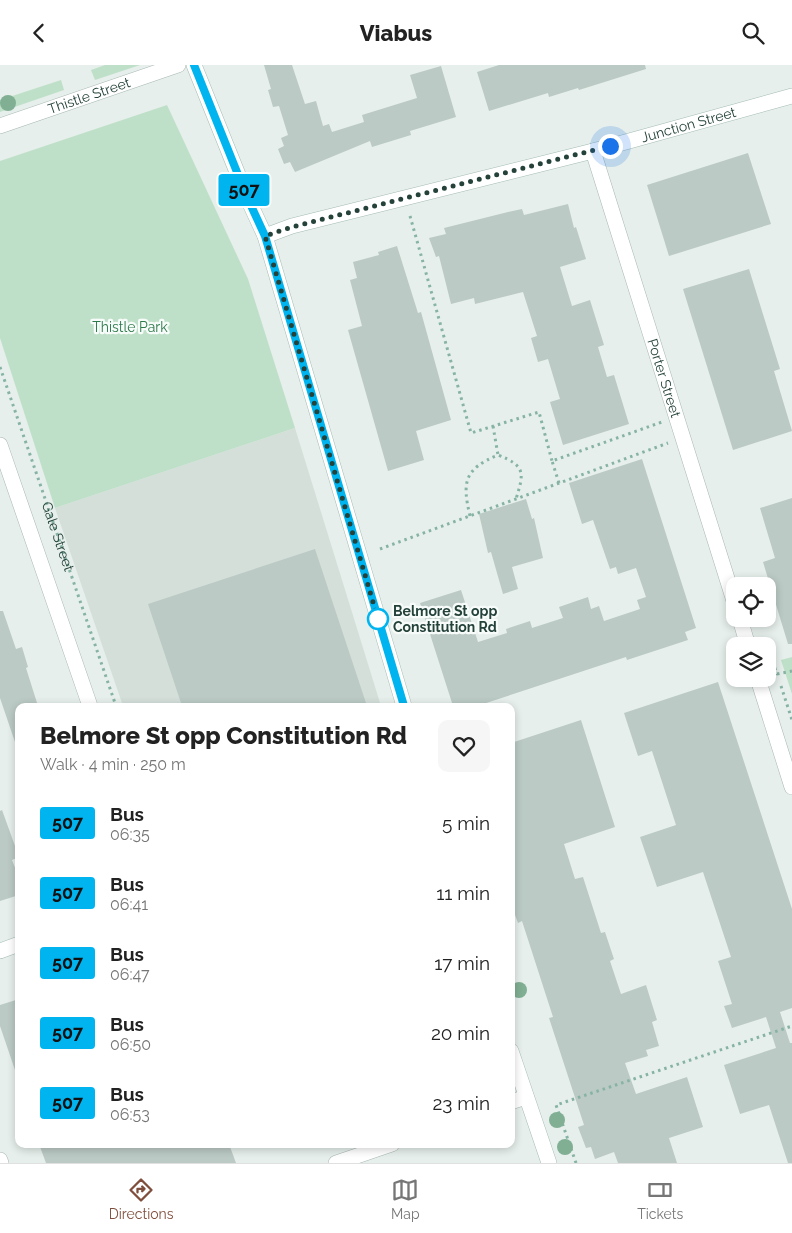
<!DOCTYPE html>
<html lang="en">
<head>
<meta charset="utf-8">
<style>
  :root { --surface:#fff; --page:#f6f6f6; --text:#222; --muted:#767676; --line:#e0e0e0; --accent:#804e3d }
  body { margin:0; font-family:Raleway,sans-serif; background:var(--page); color:var(--text); height:100vh; display:flex; flex-direction:column; font-size:19px; white-space:nowrap }
  * { box-sizing:border-box; margin:0 }
  p { font-size:16px; color:var(--muted) }
  .icon { flex:none; width:28px; height:28px; fill:none; stroke:currentColor; stroke-width:2; stroke-linecap:round; stroke-linejoin:round }
  .map { position:relative; flex:1; overflow:hidden }
  .panel { position:absolute; left:15px; top:638px; width:500px; height:445px; display:flex; flex-direction:column; background:var(--surface); border-radius:10px; box-shadow:0 2px 8px #0003 }
  .panel>* { flex:none }
  .badge { padding:0 10px; border-radius:4px; font-size:18px; line-height:32px }
  .fabs { position:absolute; left:726px; top:512px; display:grid; gap:10px }
  .fabs a { display:grid; place-items:center; width:50px; height:50px; border-radius:10px; background:var(--surface); box-shadow:0 2px 8px #0003; font-size:25px }
  .you { position:absolute; width:25px; height:25px; margin:-12px; border:4px solid #fff; border-radius:50%; background:#1a73e8; box-shadow:0 0 0 8px #1a73e833 }
  .map>.badge { position:absolute; translate:-50% -50%; box-shadow:0 0 0 2px #fff }
  .round { display:grid; place-items:center; flex:none; width:52px; height:52px; border-radius:10px; background:var(--page) }
  .head { display:flex; align-items:center; justify-content:space-between; height:85px; padding:0 25px }
  h1 { font-size:24px; font-weight:800; line-height:38px }
  ul { padding:0; list-style:none }
  li { display:flex; align-items:center; gap:15px; height:70px; padding:0 25px }
  li div { flex:1 }
  li b { display:block; font-size:19px }
  li em { font-style:normal }
  li .badge { min-width:55px; font-weight:700; text-align:center }
  header { display:flex; justify-content:space-between; align-items:center; height:65px; padding:0 25px; background:var(--surface); font-size:22px; font-weight:800 }
  .tabs { display:flex; justify-content:space-around; align-items:center; height:70px; border-top:1px solid var(--line); background:var(--surface); font-size:14px; color:var(--muted) }
  .tabs a { display:grid; justify-items:center; gap:2px }
  .tabs .current { color:var(--accent) }
  .map>svg:first-child { display:block }
  .built { fill:#d4dfda }
  .green { fill:#bfe0c8 }
  .building { fill:#bbcac4 }
  .lines { fill:none; stroke-linecap:round; stroke-linejoin:round }
  .street-casing { stroke:#a8b8b2; stroke-width:16 }
  .secondary-casing { stroke:#a4bbb3; stroke-width:16 }
  .path { stroke:#86b3a5; stroke-width:3; stroke-dasharray:2.5 4; stroke-linecap:butt }
  .street { stroke:#fff; stroke-width:15 }
  .secondary { stroke:#fff; stroke-width:15 }
  .tree { fill:#80af93 }
  .line-casing { stroke:#fff; stroke-width:11 }
  .line { stroke:#00b5ef; stroke-width:8 }
  .walk { stroke:#24423a; stroke-width:5; stroke-dasharray:0 9 }
  .stop-dot { fill:#fff; stroke:#00b5ef; stroke-width:2.5 }
  .labels { text-anchor:middle; dominant-baseline:central; stroke-width:4.5; stroke-linejoin:round; paint-order:stroke }
  .street-label { font-size:14px; fill:#24423a; stroke:#f7fbf9 }
  .park-label { font-size:14px; fill:#2d7a4b; stroke:#f7fbf9 }
  .stop-label { font-size:14px; font-weight:bold; fill:#24423a; stroke:#f7fbf9; text-anchor:start }
</style>
</head>
<body>
<header><svg class="icon" aria-label="back" viewBox="0 0 24 24"><path d="M15 5l-7 7 7 7"/></svg>Viabus<svg class="icon" aria-label="search" viewBox="0 0 24 24"><circle cx="10" cy="10" r="6"/><path d="M15 15l6 6"/></svg></header>
<div class="map">
<svg width="792" height="1098" viewBox="0 0 792 1098">
  <rect width="100%" height="100%" fill="#e6efeb"/>
  <path class="built" d="M295 363 381 641H123L55 443Z"/>
  <g class="green">
    <path d="M105 0H140L95 15 91 5Z"/>
    <path d="M61 15 64 25 0 47V35Z"/>
    <path d="M167 40 248 214 295 363 55 443 0 273V96Z"/>
    <path d="M792 592V629L781 595Z"/>
  </g>
  <g class="building">
    <path d="M264 0H292L305 39 316 36 323 61 329 59 332 67 364 57 362 50 417 33 410 10 441 1 456 52 410 66 411 70 372 82 370 76 295 107 290 97 284 99 278 84 284 81 281 73 288 70 279 41 273 42 268 25 271 24Z"/>
    <path d="M499 0H645L646 4 579 25 578 23 549 32 548 28 489 46 477 7Z"/>
    <path d="M748 88 771 159 669 191 647 120Z"/>
    <path d="M568 139 574 163 576 162 586 194 560 202 572 241 590 235 604 280 598 282 607 312 614 310 629 359 563 380 550 337 560 334 548 294 538 297 531 273 537 271 523 227 475 239 474 233 451 239 439 191 436 192 429 173 446 169 444 163 508 147 522 144 524 150Z"/>
    <path d="M397 181 418 248 421 247 451 355 416 366 424 395 388 406 348 265 362 261 350 215 357 213 353 197 379 190 378 187Z"/>
    <path d="M749 204 780 304 774 306 792 366 733 385 683 224Z"/>
    <path d="M642 394 696 563 685 567 688 575 627 595 626 592 477 641H453L420 538 461 525 478 577 507 568 506 564 530 556 532 563 563 553 559 542 588 532 591 544 599 541 604 556 640 544 637 535 646 532 636 503 618 509 616 502 610 504 593 455 582 459 569 418Z"/>
    <path d="M792 433V579H788L763 497 775 493 760 443Z"/>
    <path d="M526 434 532 454 534 453 543 493 512 502 518 524 503 529 491 487 488 488 479 449Z"/>
    <path d="M315 484 367 641H182L148 539Z"/>
    <path d="M0 546H3L16 584 22 582 28 602 26 603 38 641H19V680H16L0 633Z"/>
    <path d="M718 617 792 844V943L780 947 790 978H792V1098H788L769 1040 740 1049 724 1000 776 983 766 952 732 963 724 941 732 939 718 896 731 892 703 807 657 822 640 772 676 760 652 686 638 691 624 648Z"/>
    <path d="M581 655 615 762 564 779 575 814 583 812 601 868 605 867 614 894 610 896 621 929 646 920 657 955 652 957 659 981 646 985 648 991 625 998 636 1029 687 1012 703 1062 669 1073 677 1098H618L614 1087 595 1094 591 1082 586 1083 578 1062 584 1060 549 953 553 952 522 856 518 858 511 839V678Z"/>
    <path d="M2 745 19 792 12 795 19 813V830L0 836V746Z"/>
    <path d="M19 934V1007L16 1008 0 961V940Z"/>
    <path d="M39 1079H229L236 1098H46Z"/>
  </g>
  <g class="lines">
    <g class="street-casing">
      <g id="street">
        <path id="s2" d="M0 61 178 0"/>
        <path id="s3" d="M593 86 735 539"/>
        <path d="M0 380 90 641"/>
        <path d="M740 554 748 581"/>
        <path d="M758 614 792 722"/>
        <path d="M511 1037 526 1032"/>
        <path d="M0 1095 1 1098"/>
        <path d="M336 1098 392 1079"/>
      </g>
    </g>
    <g class="secondary-casing">
      <g id="secondary">
        <path d="M194 0 247 132 265 171 404 641"/>
        <path id="s4" d="M265 171 292 161 593 86 792 31"/>
        <path d="M0 886 19 879"/>
        <path d="M511 986 549 1098"/>
      </g>
    </g>
    <g class="path">
      <path d="M410 151 471 368 539 347 552 396"/>
      <path id="s1" d="M0 302 116 641"/>
      <path d="M493 361 498 390"/>
      <path d="M559 418 552 396 662 357"/>
      <path d="M470 451C462 417 464 404 498 390 526 401 524 408 516 434"/>
      <path d="M380 484 668 378"/>
      <path d="M767 578 777 610"/>
      <path d="M777 609 792 606"/>
      <path d="M781 621 792 655"/>
      <path d="M576 1098 556 1040 792 961"/>
    </g>
    <use href="#street" class="street"/>
    <use href="#secondary" class="secondary"/>
  </g>
  <g class="tree">
    <circle cx="8" cy="38" r="8"/>
    <circle cx="519" cy="925" r="8"/>
    <circle cx="557" cy="1055" r="8"/>
    <circle cx="565" cy="1082" r="8"/>
  </g>
  <g class="lines">
    <g class="line-casing">
      <path id="line" d="M194 0 247 132 265 171 404 641"/>
    </g>
    <use href="#line" class="line"/>
    <path class="walk" d="M378 554 265 171 292 162 610 81"/>
  </g>
  <circle class="stop-dot" cx="378" cy="554" r="10"/>
  <g class="labels">
    <g class="street-label">
      <text stroke="none"><textPath href="#s2" startOffset="94">Thistle Street</textPath></text>
      <text stroke="none"><textPath href="#s4" startOffset="438">Junction Street</textPath></text>
      <text stroke="none"><textPath href="#s3" startOffset="238">Porter Street</textPath></text>
      <text stroke="none"><textPath href="#s1" startOffset="179">Gale Street</textPath></text>
    </g>
    <g class="park-label">
      <text x="130" y="262">Thistle Park</text>
    </g>
    <g class="stop-label">
      <text x="393" y="546">Belmore St opp<tspan x="393" dy="16">Constitution Rd</tspan></text>
    </g>
  </g>
</svg>
<div class="fabs">
<a><svg class="icon" aria-label="locate" viewBox="0 0 24 24"><circle cx="12" cy="12" r="6"/><path d="M12 2v4M12 18v4M2 12h4M18 12h4"/></svg></a>
<a><svg class="icon" aria-label="layers" viewBox="0 0 24 24"><path d="M12 4l9 5-9 5-9-5zM3 14l9 5 9-5"/></svg></a>
</div>
<div class="you" style="left:610px;top:81px"></div>
<b class="badge" style="left:244px;top:125px;background:#00b5ef;color:#111">507</b>
<section class="panel">
<div class="head"><div><h1>Belmore St opp Constitution Rd</h1><p>Walk · 4 min · 250 m</p></div><a class="round"><svg class="icon" aria-label="heart" viewBox="0 0 24 24"><path d="M12 20l-8-8c-3-5 5-10 8-4 3-6 11-1 8 4z"/></svg></a></div>
<ul>
<li><span class="badge" style="background:#00b5ef;color:#111">507</span><div><b>Bus</b><p>06:35</p></div><em>5 min</em></li>
<li><span class="badge" style="background:#00b5ef;color:#111">507</span><div><b>Bus</b><p>06:41</p></div><em>11 min</em></li>
<li><span class="badge" style="background:#00b5ef;color:#111">507</span><div><b>Bus</b><p>06:47</p></div><em>17 min</em></li>
<li><span class="badge" style="background:#00b5ef;color:#111">507</span><div><b>Bus</b><p>06:50</p></div><em>20 min</em></li>
<li><span class="badge" style="background:#00b5ef;color:#111">507</span><div><b>Bus</b><p>06:53</p></div><em>23 min</em></li>
</ul>
</section>
</div>
<nav class="tabs">
<a class="current"><svg class="icon" aria-label="directions" viewBox="0 0 24 24"><path d="M12 3l9 9-9 9-9-9zM9 14v-3h6M13 9l2 2-2 2"/></svg>Directions</a>
<a><svg class="icon" aria-label="map" viewBox="0 0 24 24"><path d="M3 6l6-2 6 2 6-2v14l-6 2-6-2-6 2zM9 4v14M15 6v14"/></svg>Map</a>
<a><svg class="icon" aria-label="tickets" viewBox="0 0 24 24"><path d="M3 7h18v10H3zM15 7v10"/></svg>Tickets</a>
</nav>
</body>
</html>
